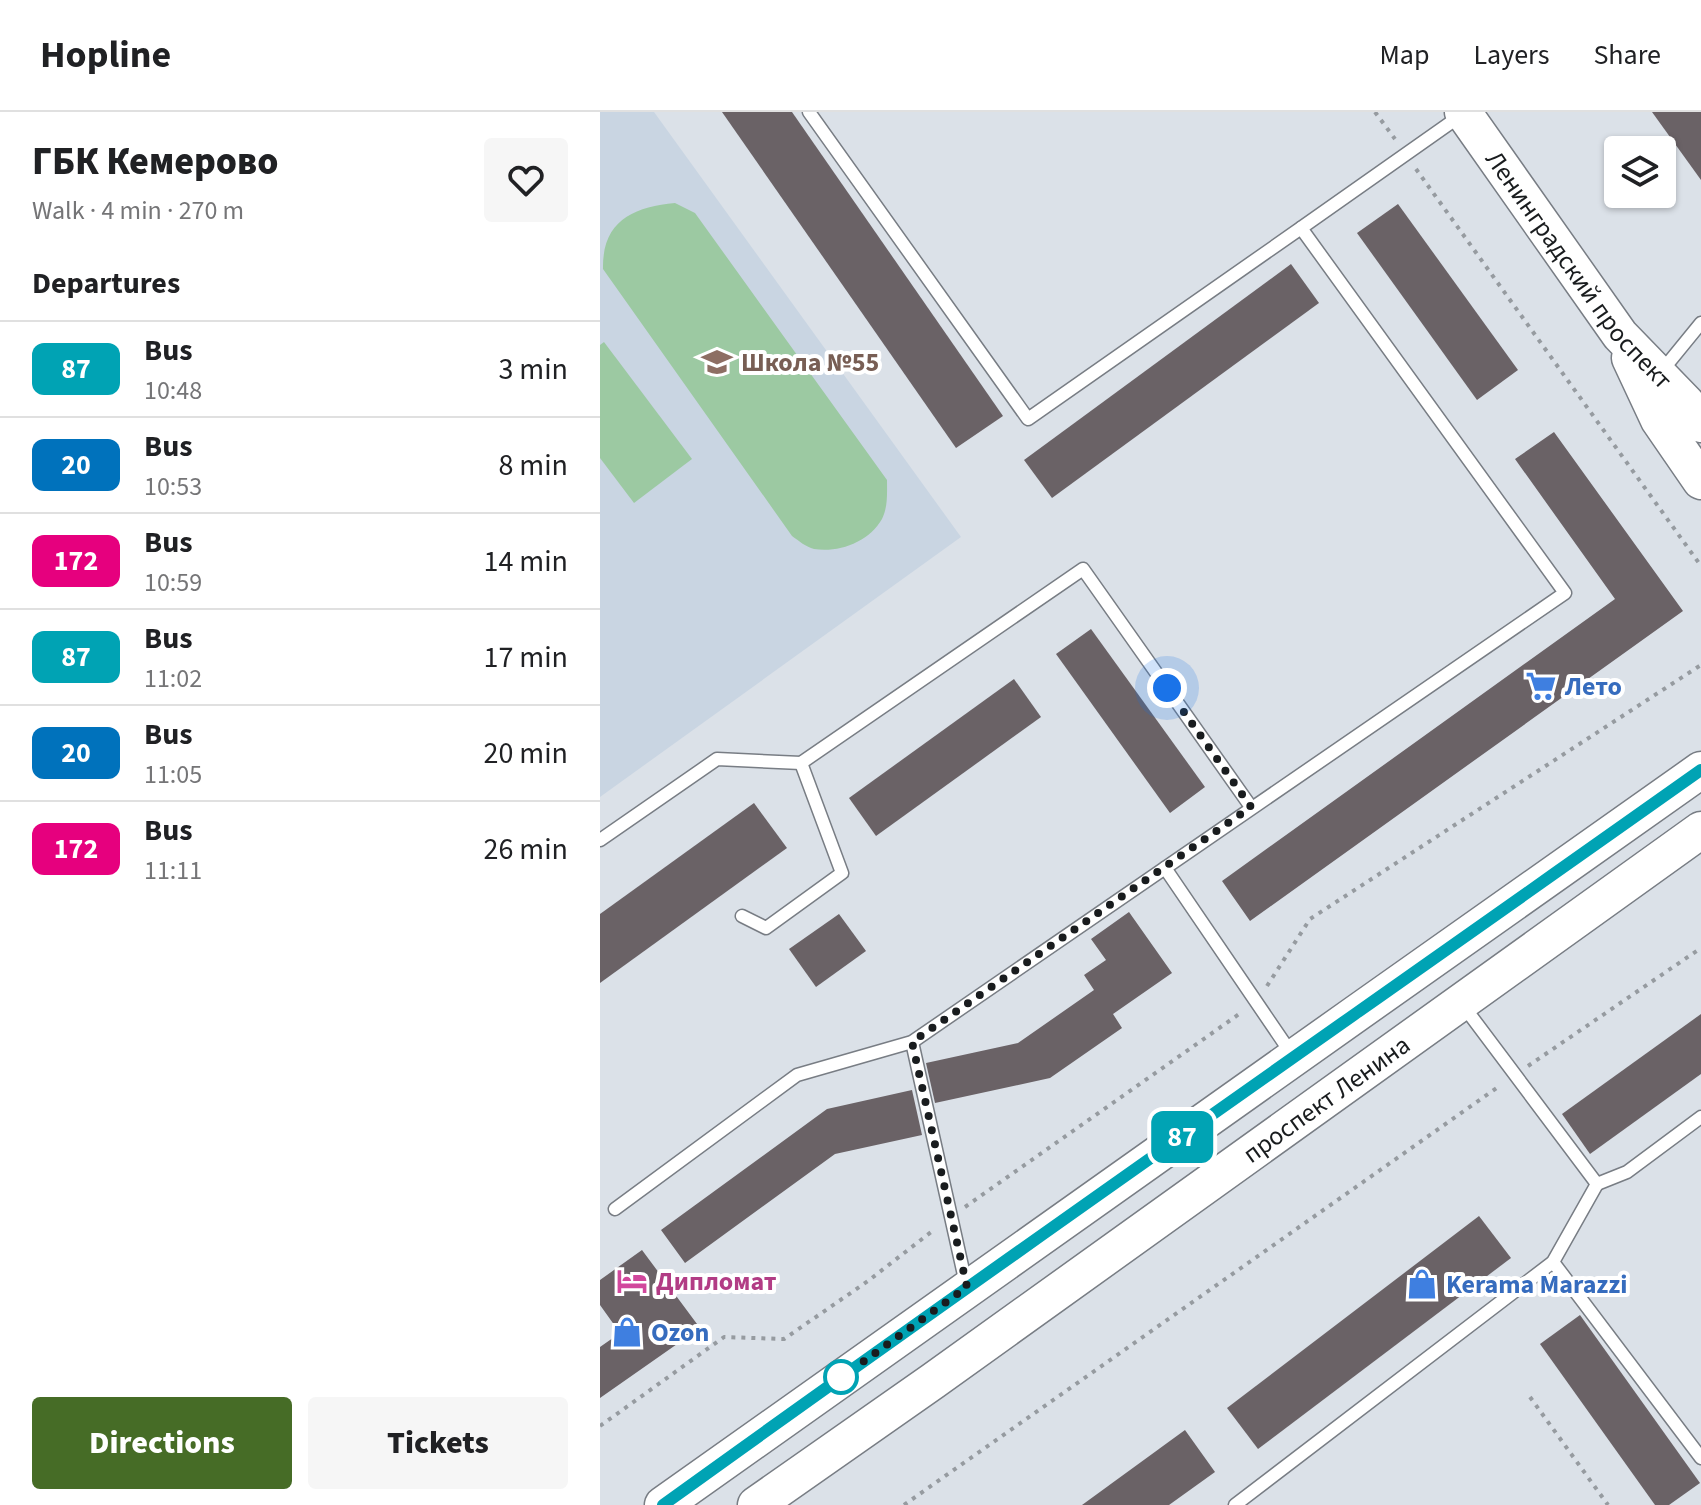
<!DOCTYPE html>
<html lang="en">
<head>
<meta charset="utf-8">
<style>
  :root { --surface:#fff; --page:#f6f6f6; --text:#202124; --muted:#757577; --line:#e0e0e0; --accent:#466c26 }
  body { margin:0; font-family:"Source Sans 3",sans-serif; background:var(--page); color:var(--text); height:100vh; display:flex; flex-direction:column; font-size:30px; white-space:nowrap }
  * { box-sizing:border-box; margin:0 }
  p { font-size:26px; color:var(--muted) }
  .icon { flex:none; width:44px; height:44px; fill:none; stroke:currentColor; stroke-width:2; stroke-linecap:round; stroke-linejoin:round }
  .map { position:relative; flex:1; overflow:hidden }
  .details { display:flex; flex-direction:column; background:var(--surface); width:600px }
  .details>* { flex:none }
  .badge { padding:0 16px; border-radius:12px; font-size:28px; line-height:52px }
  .controls { position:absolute; left:1004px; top:24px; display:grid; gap:16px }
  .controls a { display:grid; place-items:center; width:72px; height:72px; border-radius:8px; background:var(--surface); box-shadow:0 2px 6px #0004; font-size:40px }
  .you { position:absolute; width:40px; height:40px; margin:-20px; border:6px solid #fff; border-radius:50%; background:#1a73e8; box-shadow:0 0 0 12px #1a73e833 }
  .map>.badge { position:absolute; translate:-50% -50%; box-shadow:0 0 0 4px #fff }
  h2 { padding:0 32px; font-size:30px; line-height:72px }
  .round { display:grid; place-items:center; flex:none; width:84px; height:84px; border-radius:8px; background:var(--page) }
  .headline { display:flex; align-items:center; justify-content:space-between; height:136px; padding:0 32px }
  h1 { font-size:38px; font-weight:800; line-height:60px }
  .action { display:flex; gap:16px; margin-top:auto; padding:16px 32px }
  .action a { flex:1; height:92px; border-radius:8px; background:var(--accent); color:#fff; font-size:32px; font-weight:800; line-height:92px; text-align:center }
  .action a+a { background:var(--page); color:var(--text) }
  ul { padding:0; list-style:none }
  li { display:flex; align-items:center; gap:24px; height:96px; padding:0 32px; border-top:2px solid var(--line) }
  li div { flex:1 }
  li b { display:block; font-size:30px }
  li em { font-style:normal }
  li .badge { min-width:88px; font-weight:700; text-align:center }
  header { display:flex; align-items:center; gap:48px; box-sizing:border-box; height:112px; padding:0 40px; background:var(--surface); border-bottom:2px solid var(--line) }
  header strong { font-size:38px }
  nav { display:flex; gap:44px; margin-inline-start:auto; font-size:28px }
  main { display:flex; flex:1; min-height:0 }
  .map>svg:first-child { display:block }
  .built { fill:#c9d5e2 }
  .green { fill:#9cc9a2 }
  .building { fill:#6a6266 }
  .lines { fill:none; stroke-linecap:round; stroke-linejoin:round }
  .lane-casing { stroke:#787d84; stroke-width:15 }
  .secondary-casing { stroke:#787d84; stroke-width:39 }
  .path { stroke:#969ba0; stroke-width:4; stroke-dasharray:4 6; stroke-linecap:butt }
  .lane { stroke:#fff; stroke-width:12 }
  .secondary { stroke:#fff; stroke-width:36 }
  .line-casing { stroke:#fff; stroke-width:18 }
  .line { stroke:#00a3b4; stroke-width:12 }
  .walk { stroke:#191c1e; stroke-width:8; stroke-dasharray:0 14.4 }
  .stop-dot { fill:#fff; stroke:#00a3b4; stroke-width:4 }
  .labels { text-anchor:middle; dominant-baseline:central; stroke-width:8; stroke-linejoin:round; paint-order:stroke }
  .street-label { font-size:26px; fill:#191c1e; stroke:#fff }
  .education-label { font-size:26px; font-weight:bold; fill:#785e54; stroke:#fff; text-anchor:start }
  .shop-label { font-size:26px; font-weight:bold; fill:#366cbe; stroke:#fff; text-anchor:start }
  .hotel-label { font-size:26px; font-weight:bold; fill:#b23c85; stroke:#fff; text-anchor:start }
</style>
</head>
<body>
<header>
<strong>Hopline</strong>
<nav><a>Map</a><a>Layers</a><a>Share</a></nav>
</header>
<main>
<section class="details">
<div class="headline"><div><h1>ГБК Кемерово</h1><p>Walk · 4 min · 270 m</p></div><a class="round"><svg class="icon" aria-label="heart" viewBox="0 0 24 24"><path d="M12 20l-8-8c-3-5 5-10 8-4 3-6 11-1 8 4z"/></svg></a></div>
<h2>Departures</h2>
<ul>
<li><span class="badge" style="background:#00a3b4;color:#fff">87</span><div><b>Bus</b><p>10:48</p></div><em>3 min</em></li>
<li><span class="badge" style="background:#0072bc;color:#fff">20</span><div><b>Bus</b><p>10:53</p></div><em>8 min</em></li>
<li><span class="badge" style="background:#e6007e;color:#fff">172</span><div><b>Bus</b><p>10:59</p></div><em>14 min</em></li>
<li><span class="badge" style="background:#00a3b4;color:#fff">87</span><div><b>Bus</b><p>11:02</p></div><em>17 min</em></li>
<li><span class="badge" style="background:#0072bc;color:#fff">20</span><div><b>Bus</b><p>11:05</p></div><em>20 min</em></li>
<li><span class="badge" style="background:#e6007e;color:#fff">172</span><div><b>Bus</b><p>11:11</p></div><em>26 min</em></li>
</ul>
<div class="action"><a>Directions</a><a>Tickets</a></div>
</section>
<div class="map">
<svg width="1101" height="1393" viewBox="0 0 1101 1393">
  <rect width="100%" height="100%" fill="#dbe1e8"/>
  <path class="built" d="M0 0H54L361 425 0 685Z"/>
  <g class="green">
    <path d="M75 91 95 101 287 368C287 381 288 395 282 407 269 430 239 441 214 437 206 435 199 429 192 424L3 157C2 109 33 95 75 91Z"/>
    <path d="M4 230 92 347 34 391 0 346V233Z"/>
  </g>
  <g class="building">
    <path d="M122 0H192L403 304 356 336Z"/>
    <path d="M1052 0H1101V68Z"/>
    <path d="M798 92 918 258 877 288 757 121Z"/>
    <path d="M691 152 719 191 452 386 424 348Z"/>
    <path d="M954 320 1083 499 650 809 622 769 1015 487 915 347Z"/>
    <path d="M491 517 605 675 570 701 456 542Z"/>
    <path d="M414 567 441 605 276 724 249 686Z"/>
    <path d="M154 691 187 736 0 871V802Z"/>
    <path d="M529 800 572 861 513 902 522 916 450 966 335 991 326 951 418 931 494 878 484 863 506 848 491 827Z"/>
    <path d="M239 802 266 839 216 875 189 837Z"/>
    <path d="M1101 902V962L990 1042 962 1002Z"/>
    <path d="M312 978 322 1023 235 1042 85 1151 61 1118 227 997Z"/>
    <path d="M879 1104 911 1146 658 1337 627 1296Z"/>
    <path d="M42 1138 100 1216 0 1286V1235L20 1221 0 1193V1168Z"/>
    <path d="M980 1203 1100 1371 1069 1393H1055L940 1232Z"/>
    <path d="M585 1318 615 1360 569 1393H482Z"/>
  </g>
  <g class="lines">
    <g class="lane-casing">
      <g id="lane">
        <path d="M209 0 428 307 701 116"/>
        <path d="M1061 260 1101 211"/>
        <path d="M0 728 117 647 201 651 483 457 651 695"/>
        <path d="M142 804 166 816 242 761 201 651"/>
        <path d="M862 892 997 1072 1027 1060 1101 1005"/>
        <path d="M312 930 366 1172"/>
        <path d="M693 944 565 756 965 481 701 116 860 4"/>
        <path d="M15 1097 197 963 312 930 565 756"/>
        <path d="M953 1150 1101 1346"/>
        <path d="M635 1393 953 1150 997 1072"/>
      </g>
    </g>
    <g class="secondary-casing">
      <g id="secondary">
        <path id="s1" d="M863 0 1020 223 1086 291 1101 312"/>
        <path d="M1030 246 1059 308 1101 369"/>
        <path d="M63 1393C408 1146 755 903 1101 658"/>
        <path id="s2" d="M156 1393 333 1269 1101 718"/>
      </g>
    </g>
    <g class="path">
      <path d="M775 0 795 27"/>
      <path d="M816 57 1101 454"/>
      <path d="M667 874 710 807 1101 553"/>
      <path d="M928 954 1101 836"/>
      <path d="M365 1095 642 900"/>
      <path d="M930 1285 1008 1393"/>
      <path d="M0 1314 124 1225 184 1227 268 1169 335 1117"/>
      <path d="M304 1393 901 973"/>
    </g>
    <use href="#lane" class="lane"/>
    <use href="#secondary" class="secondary"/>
  </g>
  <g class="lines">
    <g class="line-casing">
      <path id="line" d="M63 1393C407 1145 755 903 1101 658"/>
    </g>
    <use href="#line" class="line"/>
    <path class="walk" d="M241 1265 235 1270 367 1175 312 930 651 695 567 576"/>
  </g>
  <defs>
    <g id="school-bare" transform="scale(2.4)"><path d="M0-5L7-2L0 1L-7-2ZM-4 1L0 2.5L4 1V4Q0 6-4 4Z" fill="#8d6e63" stroke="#fff" stroke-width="2.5" paint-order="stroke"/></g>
    <g id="supermarket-bare" transform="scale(2.4)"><path d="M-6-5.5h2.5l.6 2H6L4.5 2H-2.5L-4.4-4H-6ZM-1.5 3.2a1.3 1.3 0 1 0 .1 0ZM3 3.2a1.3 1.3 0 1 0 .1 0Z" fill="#3f7fe0" stroke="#fff" stroke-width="2.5" paint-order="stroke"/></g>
    <g id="hotel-bare" transform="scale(2.4)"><path d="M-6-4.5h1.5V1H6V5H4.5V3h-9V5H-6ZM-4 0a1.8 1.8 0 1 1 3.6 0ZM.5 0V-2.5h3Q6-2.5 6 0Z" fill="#d1479c" stroke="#fff" stroke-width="2.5" paint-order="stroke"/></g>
    <g id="shop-bare" transform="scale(2.4)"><path d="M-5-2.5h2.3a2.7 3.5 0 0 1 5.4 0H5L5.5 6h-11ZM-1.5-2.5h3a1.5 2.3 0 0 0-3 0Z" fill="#3f7fe0" stroke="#fff" stroke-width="2.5" paint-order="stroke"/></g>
  </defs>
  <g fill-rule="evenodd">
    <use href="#school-bare" x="117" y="250"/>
    <use href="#supermarket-bare" x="941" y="574"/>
    <use href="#hotel-bare" x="32" y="1169"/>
    <use href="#shop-bare" x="822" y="1172"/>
    <use href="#shop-bare" x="27" y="1220"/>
  </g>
  <circle class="stop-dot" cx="241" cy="1265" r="16"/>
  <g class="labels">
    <g class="street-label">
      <text stroke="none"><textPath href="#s1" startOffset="196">Ленинградский проспект</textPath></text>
      <text stroke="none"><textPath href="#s2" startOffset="700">проспект Ленина</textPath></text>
    </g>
    <g class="education-label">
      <text x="141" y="250">Школа №55</text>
    </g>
    <g class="shop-label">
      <text x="965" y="574">Лето</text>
      <text x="846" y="1172">Kerama Marazzi</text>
      <text x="51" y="1220">Ozon</text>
    </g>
    <g class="hotel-label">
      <text x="56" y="1169">Дипломат</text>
    </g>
  </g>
</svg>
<div class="controls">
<a><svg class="icon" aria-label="layers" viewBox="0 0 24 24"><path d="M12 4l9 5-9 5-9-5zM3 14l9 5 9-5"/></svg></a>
</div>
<div class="you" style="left:567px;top:576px"></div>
<b class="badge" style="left:582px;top:1025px;background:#00a3b4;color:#fff">87</b>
</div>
</main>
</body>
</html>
